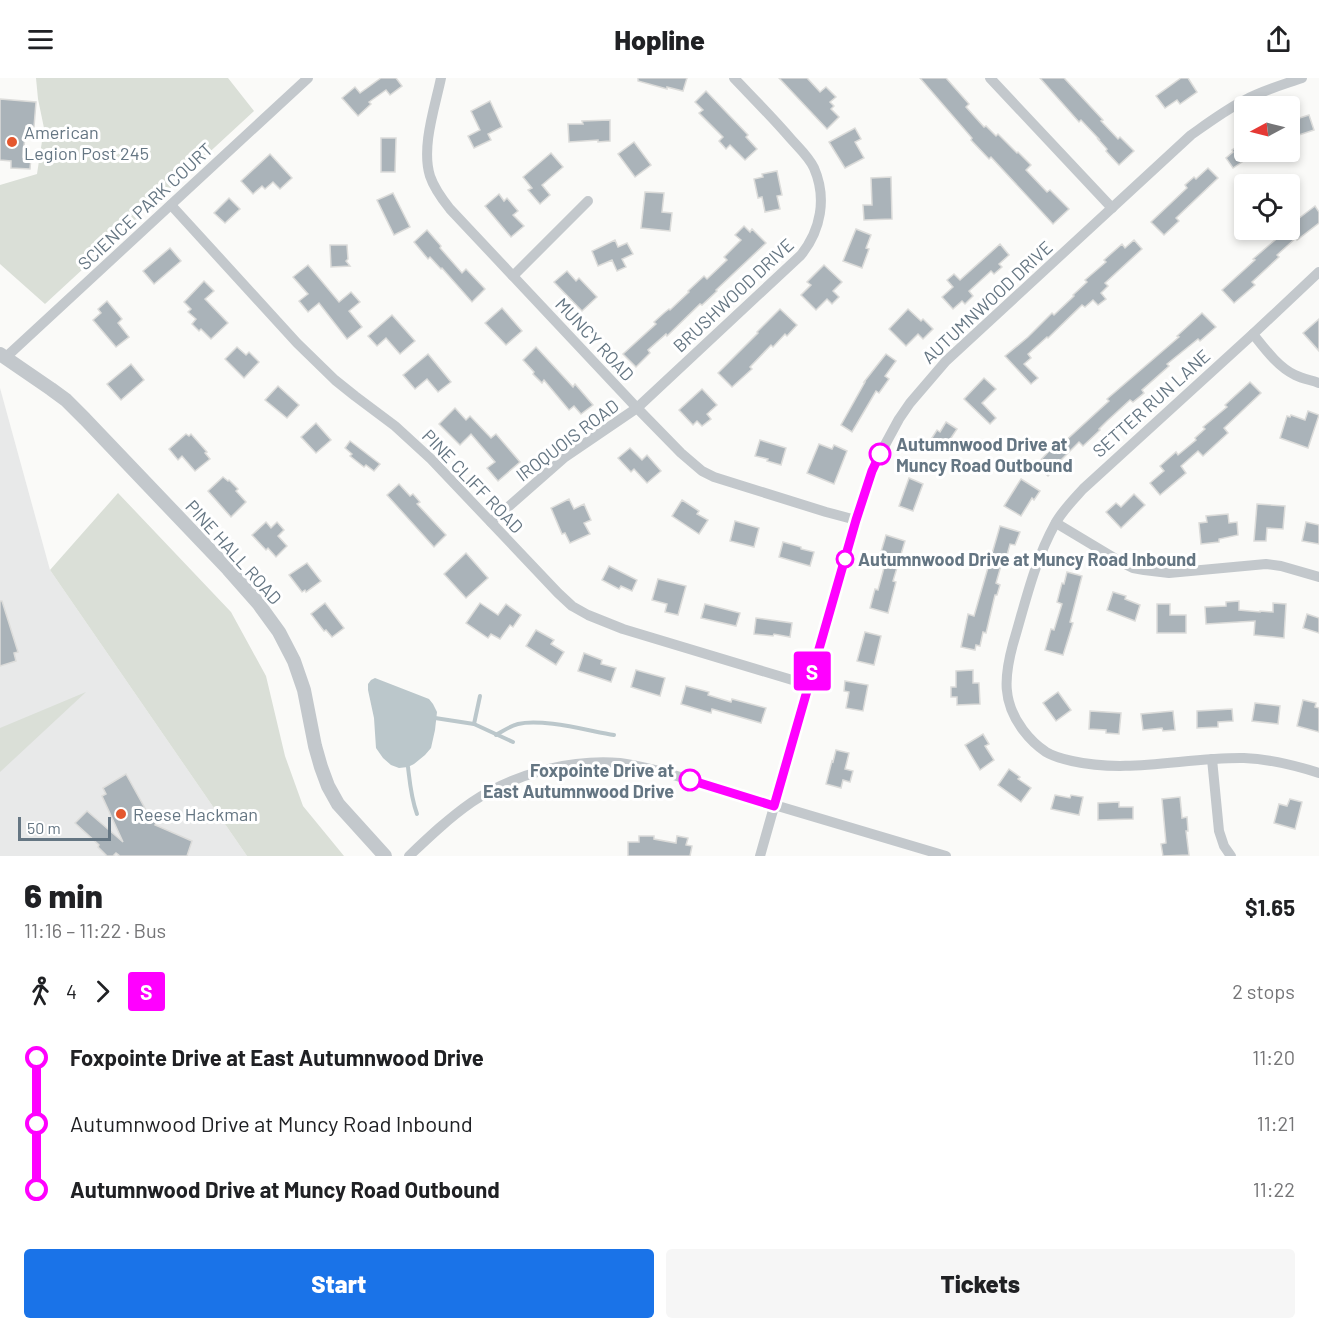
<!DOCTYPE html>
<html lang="en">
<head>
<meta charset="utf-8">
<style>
  :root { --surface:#fff; --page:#f6f6f6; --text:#202124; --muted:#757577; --accent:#1a73e8 }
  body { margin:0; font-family:Barlow,sans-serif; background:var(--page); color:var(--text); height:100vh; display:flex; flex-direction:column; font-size:22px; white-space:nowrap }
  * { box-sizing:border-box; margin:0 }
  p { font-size:20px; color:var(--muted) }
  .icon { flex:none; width:33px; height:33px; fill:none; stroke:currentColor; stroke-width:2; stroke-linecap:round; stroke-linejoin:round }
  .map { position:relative; height:778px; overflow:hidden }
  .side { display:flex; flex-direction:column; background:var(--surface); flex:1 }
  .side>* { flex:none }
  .badge { padding:0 12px; border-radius:4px; font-size:21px; line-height:39px }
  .needle { width:39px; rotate:263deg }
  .buttons { position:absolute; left:1234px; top:18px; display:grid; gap:12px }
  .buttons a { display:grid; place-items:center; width:66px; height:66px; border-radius:6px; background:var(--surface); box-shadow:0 3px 9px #0003; font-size:30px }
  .scale { position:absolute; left:18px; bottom:15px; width:93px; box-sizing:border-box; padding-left:6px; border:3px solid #657683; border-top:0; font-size:16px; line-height:21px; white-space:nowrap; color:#657683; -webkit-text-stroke:4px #fff; paint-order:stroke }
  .map>.badge { position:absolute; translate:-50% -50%; box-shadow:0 0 0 3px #fff }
  .legs { display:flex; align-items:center; gap:9px; height:66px; padding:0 24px; font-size:20px }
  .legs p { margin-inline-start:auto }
  .overview { display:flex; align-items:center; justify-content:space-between; height:102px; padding:0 24px }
  h1 { font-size:33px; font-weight:800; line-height:45px }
  .action { display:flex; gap:12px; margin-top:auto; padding:12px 24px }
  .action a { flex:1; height:69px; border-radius:6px; background:var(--accent); color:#fff; font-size:24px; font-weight:800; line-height:69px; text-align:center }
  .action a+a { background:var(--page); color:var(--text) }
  ul { padding:0 24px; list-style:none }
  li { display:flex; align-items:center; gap:21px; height:66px; font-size:22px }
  li i { display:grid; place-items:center; width:9px; height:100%; margin:0 8px; background:currentColor }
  li i::after { content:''; width:15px; height:15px; margin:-8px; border:4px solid; border-radius:50%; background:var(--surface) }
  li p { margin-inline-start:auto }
  li:first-child i { background:linear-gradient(#0000 50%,currentColor 0) }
  li:last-child i { background:linear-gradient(currentColor 50%,#0000 0) }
  header { display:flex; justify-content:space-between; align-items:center; height:78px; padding:0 24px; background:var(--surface); font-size:27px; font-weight:800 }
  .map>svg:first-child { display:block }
  .built { fill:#e8e9e9 }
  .green { fill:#dadfd7 }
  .water { fill:#bbc7cb }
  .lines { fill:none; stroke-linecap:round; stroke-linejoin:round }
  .stream { stroke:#bbc7cb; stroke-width:4 }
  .building { fill:#aab3b9; stroke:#dcdcda; stroke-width:1.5 }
  .minor { stroke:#c3c8cc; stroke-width:10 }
  .tertiary { stroke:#c3c8cc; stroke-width:14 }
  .line-1-casing { stroke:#fff; stroke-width:14 }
  .line-1 { stroke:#f0f; stroke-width:9 }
  .poi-dot { fill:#e4572e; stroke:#fff; stroke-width:2 }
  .stop-1-dot { fill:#fff; stroke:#f0f; stroke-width:3 }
  .labels { text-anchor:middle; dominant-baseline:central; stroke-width:6; stroke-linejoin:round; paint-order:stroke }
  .poi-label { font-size:18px; fill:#657683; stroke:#fff; text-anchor:start }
  .street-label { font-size:18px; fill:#657683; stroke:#fff }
  .stop-label { font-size:18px; font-weight:bold; fill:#657683; stroke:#fff; text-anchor:start }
</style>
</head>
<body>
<header><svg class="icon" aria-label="menu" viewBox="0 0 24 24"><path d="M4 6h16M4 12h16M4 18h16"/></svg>Hopline<svg class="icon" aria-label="share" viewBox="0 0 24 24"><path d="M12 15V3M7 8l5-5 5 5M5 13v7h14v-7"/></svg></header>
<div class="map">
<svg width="1319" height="778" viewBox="0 0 1319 778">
  <rect width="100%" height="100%" fill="#fafaf8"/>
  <path class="built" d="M0 310 50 492 247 778H0Z"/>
  <g class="green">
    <path d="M36 0H228L254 33 45 226 0 186V107L37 96 44 50 38 21Z"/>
    <path d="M118 415 231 534 266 598 285 678 303 728 344 778H247L50 492Z"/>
    <path d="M86 614 0 694V650Z"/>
  </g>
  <path class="water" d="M375 600 429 621 433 626 437 634 435 652 431 670 425 677 414 686 408 689 399 690 391 687 383 680 376 670 374 640 368 612V606L371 602Z"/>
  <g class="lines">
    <g class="stream">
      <path d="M435 640 474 646 513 664"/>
      <path d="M474 646 480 618"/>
      <path d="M496 657C503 653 510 648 518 646 542 640 589 653 614 657"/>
      <path d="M408 689C410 706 411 720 417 736"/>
    </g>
  </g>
  <g class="building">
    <path d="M381 0H396L402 8 390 17 386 12 369 24 371 26 358 38 342 20 355 9 360 15Z"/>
    <path d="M638 0H687L683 13 667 9V11L638 3Z"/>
    <path d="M779 0H807L820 14 826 9 836 19 830 24 834 28 831 31 839 39 827 51Z"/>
    <path d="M920 0H946L969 26 966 29 984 49 986 48 996 58 998 56 1017 75 1018 74 1031 87 1026 92 1047 114 1050 112 1069 131 1053 146 991 79 989 81 971 62 972 60Z"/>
    <path d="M1040 0H1064L1103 42 1101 43 1118 61 1120 59 1134 73 1119 87 1106 73 1107 71 1098 61H1099L1081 42 1079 44Z"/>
    <path d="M1181 0H1188L1197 14 1180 26 1177 22 1165 30 1156 18Z"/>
    <path d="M706 13 748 57 746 59 757 71 745 82 730 67 726 71 719 63 723 59 699 35 703 32 695 24Z"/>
    <path d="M0 21 36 24 34 49 26 48 23 79H31L30 91 11 90V83L0 82Z"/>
    <path d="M490 23 502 49 488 56 491 62 474 70 468 58 480 52 471 33Z"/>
    <path d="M1309 37 1314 52 1290 60V43Z"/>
    <path d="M610 42V63L598 64V62L569 64 568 46H583L582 43Z"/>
    <path d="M855 50 861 61 855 64 864 80 845 90 829 64Z"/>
    <path d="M381 60H396L395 94H381Z"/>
    <path d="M1245 63V74H1257L1233 90 1226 80 1233 74 1232 72Z"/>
    <path d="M634 64 651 87 635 99 618 76Z"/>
    <path d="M551 75 563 89 542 107 550 117 540 126 528 112 532 110 523 99Z"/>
    <path d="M270 76 292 100 280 111 273 104 265 111 262 108 253 116 241 103Z"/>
    <path d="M1208 90 1218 100 1176 140 1179 143 1164 157 1151 144 1187 110 1185 107 1194 99 1196 101Z"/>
    <path d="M777 93 782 117 777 118 780 131 765 134 762 119 758 120 754 101 763 99 762 96Z"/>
    <path d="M891 99 892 141 864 142 863 127H872L871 100Z"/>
    <path d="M645 114 664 115 662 134 672 135 670 153 641 150Z"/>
    <path d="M393 115 410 149 394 157 377 122Z"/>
    <path d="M499 116 504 123 507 120 518 133 513 137 524 148 511 159 485 128Z"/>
    <path d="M229 120 240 131 225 145 214 135Z"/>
    <path d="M1315 128 1319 134V145L1297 162 1296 160 1277 177 1279 179 1252 204 1255 207 1234 225 1222 212 1255 182 1253 181 1268 168 1287 152H1290V147Z"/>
    <path d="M744 148 750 154 752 151 766 165 716 212 717 213 702 227 700 226 667 258 666 256 648 272 650 275 636 289 623 276 656 246 654 244 664 235 669 231 670 232 689 214 688 213 704 198 707 201 727 182 724 179 741 162 735 157Z"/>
    <path d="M856 151 871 157 866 170 869 171 862 190 843 183Z"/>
    <path d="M427 152 441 168 440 170 462 195 466 191 485 211 472 224 442 190 441 191 430 179 428 181 414 164Z"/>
    <path d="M615 162 618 169 627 165 633 176 622 181 626 189 617 193 612 182 598 188 592 173Z"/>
    <path d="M1134 162 1142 171 1105 205 1108 208 1101 215 1106 221 1098 227 1093 222 1085 229 1082 227 1048 260 1047 259 1028 276 1031 280 1024 286 1038 300 1031 306 1005 278 1028 259 1052 235 1054 237 1074 218 1073 217 1087 204 1085 202 1106 184 1104 182 1122 166 1125 170Z"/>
    <path d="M1000 166 1009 177 999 186 1002 189 994 196 991 193 969 213 973 218 965 226 962 223 953 231 942 219 953 209 947 202 954 196 960 202Z"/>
    <path d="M330 167H347L348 181 346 183 350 188 331 189Z"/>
    <path d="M170 170 181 183 154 206 143 193Z"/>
    <path d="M308 187 339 224 351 214 360 224 349 233 362 249 347 261 319 225 308 234 299 223 308 216 293 199Z"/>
    <path d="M824 187 842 204 833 213 839 219 832 226 827 221 816 232 801 217 811 207 807 204Z"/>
    <path d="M567 193 576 203 579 200 597 219 582 233 554 204Z"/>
    <path d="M204 203 214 213 205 221 228 245 211 261 201 251 199 253 192 246 196 241 188 234 191 231 184 224Z"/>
    <path d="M107 223 122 241 118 245 129 259 116 269 93 242 101 235 98 231Z"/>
    <path d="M502 230 522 253 506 267 485 245Z"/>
    <path d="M780 231 797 247 787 258 785 256 773 269 771 267 750 289 752 291 732 309 718 295 758 255 757 254Z"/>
    <path d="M908 231 921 243 923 241 933 251 923 261 918 256 906 268 889 251Z"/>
    <path d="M1202 235 1216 249 1200 263 1198 261 1167 286 1169 288 1142 312 1144 315 1133 324 1130 322 1107 343 1099 351 1100 352 1083 368 1079 364 1060 383 1062 384 1048 398 1036 387 1050 372 1051 373 1060 364 1062 366 1109 323 1107 321 1179 259 1177 258Z"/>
    <path d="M392 237 415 263 400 276 386 260 377 268 368 258Z"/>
    <path d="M1319 241V273L1303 255Z"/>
    <path d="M237 269 246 277 249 274 259 284 244 300 225 281Z"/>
    <path d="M536 269 573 309 575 306 593 327 581 336 574 328 569 332 544 302 542 305 533 296 534 294 523 282Z"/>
    <path d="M428 276 451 304 438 314 427 301 415 311 403 297Z"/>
    <path d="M886 276 896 283 885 298 889 301 879 315 876 313 852 354 841 347 865 304H864Z"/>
    <path d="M131 286 144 302 121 322 107 306Z"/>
    <path d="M984 300 996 311 982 325 996 340 990 346 964 321Z"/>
    <path d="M1250 304 1261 315 1224 350 1228 355 1203 378 1198 373 1181 388 1186 395 1160 417 1150 405 1164 393 1160 388 1176 374 1178 377 1196 362 1195 360 1205 351 1203 349 1227 329 1225 327Z"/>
    <path d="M278 308 299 327 287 340 265 322Z"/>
    <path d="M702 311 717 327 707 336 711 341 702 348 697 343 693 347 679 332Z"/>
    <path d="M455 330 466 342 470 338 491 360 496 356 520 384 498 403 487 390 495 384 471 356 460 367 439 346Z"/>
    <path d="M1308 333 1319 337 1308 370 1280 360 1287 338 1290 339 1291 337 1305 342Z"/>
    <path d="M946 344 957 351 941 375 928 366 937 352 940 354Z"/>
    <path d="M316 345 331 362 316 375 301 359Z"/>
    <path d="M186 356 189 358 191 356 207 374 205 375 210 381 195 393 182 378 178 382 169 371Z"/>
    <path d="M760 362 786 370 781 387 767 383 768 381 755 378Z"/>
    <path d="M350 363 380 386 374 393 366 387 364 389 350 378 352 376 345 370Z"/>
    <path d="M819 366 832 371 834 367 847 373 834 406 807 395Z"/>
    <path d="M630 370 642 382 647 377 661 393 647 405 634 391 631 394 618 380Z"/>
    <path d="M223 399 228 403 229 402 238 411 236 413 246 424 231 439 208 413Z"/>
    <path d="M909 400 923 406 913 433 899 428Z"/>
    <path d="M1021 401 1040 413 1034 422 1032 420 1021 438 1004 428Z"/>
    <path d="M399 406 410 418 413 416 420 424 417 426 446 457 434 469 387 417Z"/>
    <path d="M1134 416 1145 427 1121 450 1106 434 1116 425 1121 429Z"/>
    <path d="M569 421 574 431 584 426 591 442 584 445 590 456 570 465 565 455 562 456 551 430Z"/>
    <path d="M682 422 699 433 697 436 708 442 699 456 672 438Z"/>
    <path d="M1257 426 1285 428 1283 451 1267 450 1266 463H1254Z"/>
    <path d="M1228 436 1229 445 1237 444 1238 457 1219 461V464L1201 466 1199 445 1207 444 1206 438Z"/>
    <path d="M735 443 759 450 754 469 730 463Z"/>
    <path d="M266 444 271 450 277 444 284 452 278 458 287 468 276 479 268 470 266 472 252 457Z"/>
    <path d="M1306 444 1319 447V466L1302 463Z"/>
    <path d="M1000 448 1020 454 1015 467 1010 466 1006 481H1005L1004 485 1002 484 996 505 1000 507 997 517H995L986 555 983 554 980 568 976 567 975 572 961 569 968 536 974 538Z"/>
    <path d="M886 457 905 463 893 503 896 504 888 535 870 530 875 511 878 512 885 486 878 484Z"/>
    <path d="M783 464 801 469V471L814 474 810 488 779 479Z"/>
    <path d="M466 475 488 500 466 520 444 496Z"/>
    <path d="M307 485 321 503 306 514 305 512 302 514 289 497Z"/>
    <path d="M609 488 637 502 632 513 621 508 619 511 602 502Z"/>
    <path d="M1067 494 1082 498 1070 544 1073 545 1063 577 1045 572 1051 551 1054 552 1062 526 1057 524 1062 505 1064 506Z"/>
    <path d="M658 501 686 508 678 537 665 534 667 526 652 522Z"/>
    <path d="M1113 514 1126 518 1125 521 1140 527 1135 543 1107 532Z"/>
    <path d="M0 523H2L18 574 14 575 16 583 0 588Z"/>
    <path d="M1239 523V532L1260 534V533L1273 534V525L1286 526 1284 560 1254 557 1255 543 1206 546 1205 529 1226 528V524Z"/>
    <path d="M325 525 344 550 332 559 326 552 324 553 311 536Z"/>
    <path d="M480 525 498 537 506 526 521 537 513 549 510 547 500 561 491 556 488 560 466 545Z"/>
    <path d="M705 526 740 535 736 548 701 540Z"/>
    <path d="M1157 526H1170V537H1186V555H1157Z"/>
    <path d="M1307 536 1319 540V555L1303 550Z"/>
    <path d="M756 540 792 545 790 559 774 556 773 558 754 556Z"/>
    <path d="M536 552 554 562 551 566 564 574 556 587 526 568Z"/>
    <path d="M865 554 881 558 874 587 857 583Z"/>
    <path d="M584 575 602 582 601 586 616 590 611 604 578 593Z"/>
    <path d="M636 592 665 600 660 618 631 609Z"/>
    <path d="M973 592V605H979L980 626 957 627V619H951V609H956V593Z"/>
    <path d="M845 603 868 607 863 633 846 630 849 614 844 613Z"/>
    <path d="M686 608 709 614 708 617 731 624 732 621 766 630 761 645 712 631 711 635 681 626Z"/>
    <path d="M1058 614 1071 632 1056 643 1043 625Z"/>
    <path d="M1303 622 1316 625 1315 629 1319 630V654L1297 648Z"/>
    <path d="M1255 625 1280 628 1278 646 1252 643Z"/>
    <path d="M1232 631 1233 643 1218 644V649L1197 650V633Z"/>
    <path d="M1090 633 1121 635 1119 656 1106 655V652L1089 651Z"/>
    <path d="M1173 633 1175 652 1163 653 1162 650 1143 652 1141 636Z"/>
    <path d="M983 656 989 666 985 668 994 682 980 692 965 667Z"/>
    <path d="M836 672 849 675 845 691 853 693 850 704 843 702 841 710 826 706 832 683 833 684Z"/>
    <path d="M1009 691 1020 699 1018 701 1031 710 1021 724 998 707Z"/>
    <path d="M126 696 146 732 157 743 155 747 192 763 187 778H120L116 775 113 778H107L98 769 99 767 75 745 87 733 123 764 102 718 106 716 103 710Z"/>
    <path d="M1055 717 1070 720 1071 717 1083 719 1079 737 1051 731Z"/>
    <path d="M1180 719 1182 740 1187 739 1188 753H1186L1189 777 1163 778 1161 766 1166 765 1162 721Z"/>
    <path d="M1290 721 1302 724 1295 751 1274 745 1279 726 1287 728Z"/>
    <path d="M1119 724V729H1133V741L1098 742V725Z"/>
    <path d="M639 758H654V761L676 765 677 758 688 760 686 767 692 768 690 778H628V764H639Z"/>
  </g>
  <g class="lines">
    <g class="minor">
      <path d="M441 0C435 29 421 69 430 98 434 110 442 121 450 131L637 330 681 375 702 393 714 399 826 434 856 442"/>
      <path d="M990 0 1112 130"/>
      <path d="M171 127 297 265 335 302 355 318 395 348 431 381 558 515 572 528 588 537 623 551 809 607"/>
      <path d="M1319 194 1253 256 1083 411C1073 422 1062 433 1055 446 1034 484 1025 526 1013 566 1004 599 1002 624 1023 652 1029 660 1037 668 1046 674 1054 679 1063 681 1072 683 1129 696 1186 679 1244 680 1269 681 1294 687 1319 695"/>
      <path d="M513 198 588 123"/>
      <path d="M1253 256C1265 271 1278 289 1295 297 1303 301 1311 302 1319 305"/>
      <path d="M5 280 308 0"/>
      <path d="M491 444 565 379 637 330 801 177C821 152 827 120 814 90 809 79 799 70 791 61 773 40 753 20 734 0"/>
      <path d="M1056 445 1121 484 1133 490 1144 492 1169 495 1266 486 1281 488 1319 499"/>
      <path d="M1212 681 1219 753 1224 768 1231 778"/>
      <path d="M409 778C429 759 449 740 472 724 514 696 569 681 620 685 634 687 647 690 660 693L946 778"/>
      <path d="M760 778 845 479 872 393 880 376 899 341 910 325 946 283 1191 57C1208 45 1224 33 1243 23 1261 13 1282 7 1302 0"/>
    </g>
    <path class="tertiary" d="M0 276 51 311 66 322 85 341 228 491 258 525 279 554 294 583 304 612 315 668 321 689 328 708 338 726 385 778"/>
  </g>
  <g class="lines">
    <g class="line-1-casing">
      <path id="line-1" d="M690 702 774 728 856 442 872 393 880 376"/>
    </g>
    <use href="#line-1" class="line-1"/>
  </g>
  <g class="poi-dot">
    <circle cx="12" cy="64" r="6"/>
    <circle cx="121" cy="736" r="6"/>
  </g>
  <g class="stop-1-dot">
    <circle cx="880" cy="376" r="10"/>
    <circle cx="845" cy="481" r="8"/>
    <circle cx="690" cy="702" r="10"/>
  </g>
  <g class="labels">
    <g class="poi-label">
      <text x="24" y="54">American<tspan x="24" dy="21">Legion Post 245</tspan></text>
      <text x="133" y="736">Reese Hackman</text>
    </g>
    <g class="street-label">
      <text transform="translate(145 128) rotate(-43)">SCIENCE PARK COURT</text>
      <text transform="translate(733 217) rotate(-43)">BRUSHWOOD DRIVE</text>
      <text transform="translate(987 224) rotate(-43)">AUTUMNWOOD DRIVE</text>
      <text transform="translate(595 261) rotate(47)">MUNCY ROAD</text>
      <text transform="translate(1151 325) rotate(-42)">SETTER RUN LANE</text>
      <text transform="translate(567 362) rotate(-37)">IROQUOIS ROAD</text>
      <text transform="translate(473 403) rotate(46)">PINE CLIFF ROAD</text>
      <text transform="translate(234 474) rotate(48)">PINE HALL ROAD</text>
    </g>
    <g class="stop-label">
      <text x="896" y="366">Autumnwood Drive at<tspan x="896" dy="21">Muncy Road Outbound</tspan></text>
      <text x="858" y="481">Autumnwood Drive at Muncy Road Inbound</text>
      <text x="674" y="692" text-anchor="end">Foxpointe Drive at<tspan x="674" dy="21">East Autumnwood Drive</tspan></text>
    </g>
  </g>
</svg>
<div class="buttons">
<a><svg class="needle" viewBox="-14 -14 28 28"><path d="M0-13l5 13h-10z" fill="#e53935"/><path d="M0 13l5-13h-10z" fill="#757577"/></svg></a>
<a><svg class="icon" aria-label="locate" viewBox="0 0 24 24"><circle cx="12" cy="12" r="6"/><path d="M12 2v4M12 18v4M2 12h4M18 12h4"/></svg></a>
</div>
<div class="scale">50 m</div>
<b class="badge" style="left:812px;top:593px;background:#f0f;color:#fff">S</b>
</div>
<section class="side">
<div class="overview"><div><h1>6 min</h1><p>11:16 – 11:22 · Bus</p></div><b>$1.65</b></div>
<div class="legs"><svg class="icon" aria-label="walk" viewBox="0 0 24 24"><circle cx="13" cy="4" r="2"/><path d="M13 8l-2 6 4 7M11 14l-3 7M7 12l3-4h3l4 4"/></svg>4<svg class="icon" aria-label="forward" viewBox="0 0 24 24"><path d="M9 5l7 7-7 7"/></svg><b class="badge" style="background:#f0f;color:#fff">S</b><p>2 stops</p></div>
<ul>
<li><i style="color:#f0f"></i><b>Foxpointe Drive at East Autumnwood Drive</b><p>11:20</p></li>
<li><i style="color:#f0f"></i><span>Autumnwood Drive at Muncy Road Inbound</span><p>11:21</p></li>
<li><i style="color:#f0f"></i><b>Autumnwood Drive at Muncy Road Outbound</b><p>11:22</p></li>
</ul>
<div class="action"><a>Start</a><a>Tickets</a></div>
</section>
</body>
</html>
